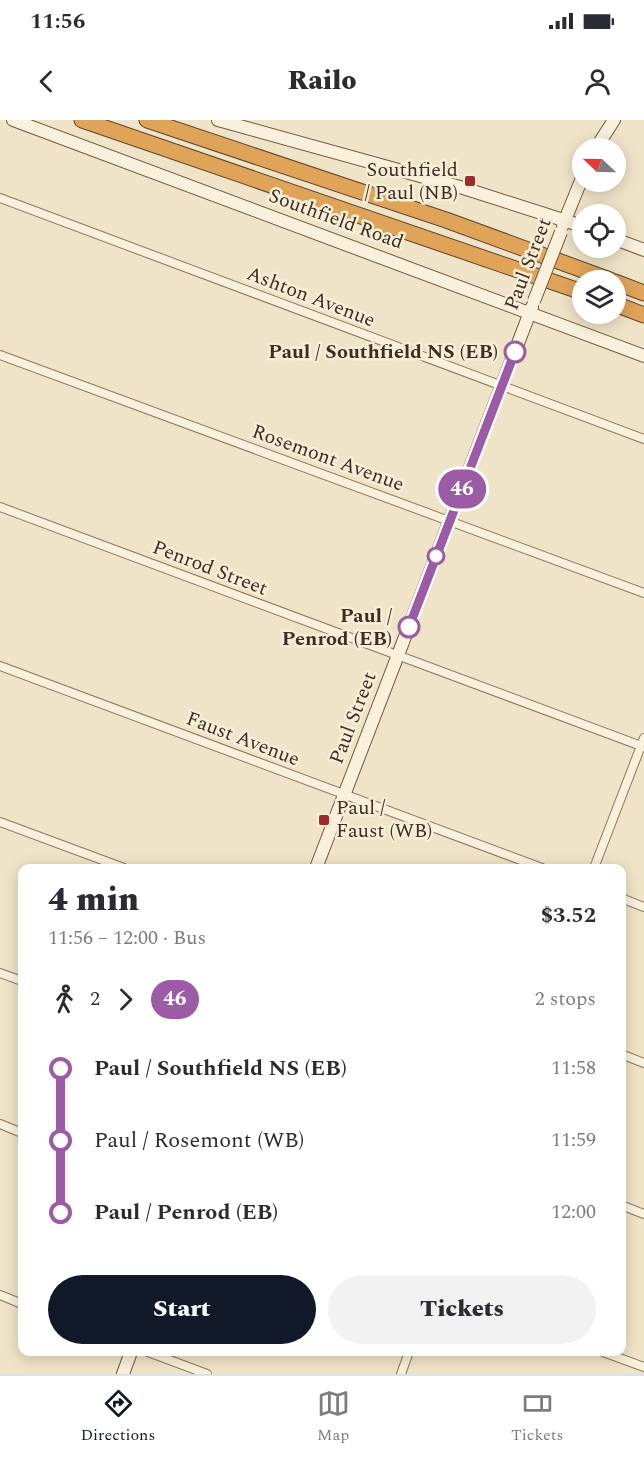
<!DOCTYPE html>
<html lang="en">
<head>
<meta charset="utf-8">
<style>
  :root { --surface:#fff; --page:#f2f2f3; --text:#2b2b33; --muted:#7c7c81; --line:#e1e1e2; --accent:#111827 }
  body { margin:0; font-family:Spectral,serif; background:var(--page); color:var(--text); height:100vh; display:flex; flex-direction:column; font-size:22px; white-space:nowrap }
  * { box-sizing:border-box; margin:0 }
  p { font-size:20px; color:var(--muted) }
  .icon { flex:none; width:33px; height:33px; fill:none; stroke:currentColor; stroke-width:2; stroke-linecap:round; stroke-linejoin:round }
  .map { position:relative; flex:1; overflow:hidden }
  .panel { position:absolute; left:18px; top:744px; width:608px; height:492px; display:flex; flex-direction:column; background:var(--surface); border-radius:12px; box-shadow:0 3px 15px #0003 }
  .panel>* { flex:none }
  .badge { padding:0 12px; border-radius:20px; font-size:21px; line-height:39px }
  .needle { width:39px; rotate:292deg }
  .buttons { position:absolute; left:572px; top:18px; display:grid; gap:12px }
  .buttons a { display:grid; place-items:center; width:54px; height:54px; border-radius:50%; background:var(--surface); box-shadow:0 3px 15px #0003; font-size:30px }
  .map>.badge { position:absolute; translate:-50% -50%; box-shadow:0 0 0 3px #fff }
  .legs { display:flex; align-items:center; gap:9px; height:66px; padding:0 30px; font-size:20px }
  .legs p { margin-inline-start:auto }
  .head { display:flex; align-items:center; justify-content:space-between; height:102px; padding:0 30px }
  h1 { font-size:33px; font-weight:800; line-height:45px }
  .cta { display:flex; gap:12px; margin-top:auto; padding:12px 30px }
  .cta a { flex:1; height:69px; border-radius:36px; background:var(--accent); color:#fff; font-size:24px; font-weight:800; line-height:69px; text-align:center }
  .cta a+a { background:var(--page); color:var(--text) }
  ul { padding:0 30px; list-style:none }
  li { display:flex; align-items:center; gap:21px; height:72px; font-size:22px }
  li i { display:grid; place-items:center; width:9px; height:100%; margin:0 8px; background:currentColor }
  li i::after { content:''; width:15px; height:15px; margin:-8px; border:4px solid; border-radius:50%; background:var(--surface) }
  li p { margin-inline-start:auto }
  li:first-child i { background:linear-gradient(#0000 50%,currentColor 0) }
  li:last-child i { background:linear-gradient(currentColor 50%,#0000 0) }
  .status { display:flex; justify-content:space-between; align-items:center; height:42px; padding:0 30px; background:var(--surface); direction:ltr }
  .status svg { height:16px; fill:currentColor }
  header { display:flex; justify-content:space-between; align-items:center; height:78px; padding:0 30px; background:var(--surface); font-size:27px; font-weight:800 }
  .dock { display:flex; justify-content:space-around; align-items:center; height:84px; border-top:2px solid var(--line); background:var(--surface); font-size:16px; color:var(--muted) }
  .dock a { display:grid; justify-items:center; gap:3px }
  .dock .on { color:var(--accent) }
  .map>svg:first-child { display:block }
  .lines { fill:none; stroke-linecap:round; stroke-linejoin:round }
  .street-casing { stroke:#8d765c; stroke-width:10 }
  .secondary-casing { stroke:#6f573f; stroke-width:14 }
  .highway-casing { stroke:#5b4430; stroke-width:17 }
  .street { stroke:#faf1dc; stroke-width:8 }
  .secondary { stroke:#faf1dc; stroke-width:12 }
  .highway { stroke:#e0a458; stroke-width:15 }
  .secondary-bridge-casing { stroke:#6f573f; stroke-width:14; stroke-linecap:butt }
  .secondary-bridge { stroke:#faf1dc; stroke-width:12 }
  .line-1-casing { stroke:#fff; stroke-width:14 }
  .line-1 { stroke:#9b5ba5; stroke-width:9 }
  .poi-dot { fill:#9e2a2b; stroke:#f7eed8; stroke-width:2 }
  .stop-1-dot { fill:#fff; stroke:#9b5ba5; stroke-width:3 }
  .labels { text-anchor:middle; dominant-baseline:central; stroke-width:5; stroke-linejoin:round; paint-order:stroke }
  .poi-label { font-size:20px; fill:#3d2e20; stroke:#f7eed8; text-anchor:end }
  .street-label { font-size:20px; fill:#3d2e20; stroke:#f7eed8 }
  .stop-label { font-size:20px; font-weight:bold; fill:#3d2e20; stroke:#f7eed8; text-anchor:end }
</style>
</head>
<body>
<div class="status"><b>11:56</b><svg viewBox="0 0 49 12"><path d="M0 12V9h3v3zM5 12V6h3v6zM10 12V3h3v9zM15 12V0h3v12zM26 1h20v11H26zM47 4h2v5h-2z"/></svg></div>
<header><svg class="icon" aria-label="back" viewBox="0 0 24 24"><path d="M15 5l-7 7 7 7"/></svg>Railo<svg class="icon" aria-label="person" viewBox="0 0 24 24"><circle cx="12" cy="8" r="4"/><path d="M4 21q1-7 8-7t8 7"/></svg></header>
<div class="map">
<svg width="644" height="1254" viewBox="0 0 644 1254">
  <rect width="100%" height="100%" fill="#f0e4c8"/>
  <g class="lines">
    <g class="street-casing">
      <g id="street">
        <path d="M0 78 644 319"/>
        <path d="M0 235 644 473"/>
        <path d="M0 387 644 627"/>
        <path d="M0 546 542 748"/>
        <path d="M0 702 124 748"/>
        <path d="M594 748 644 618"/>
        <path d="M621 778 644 787"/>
        <path d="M0 853 22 861"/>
        <path d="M621 934 644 943"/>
        <path d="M0 1004 22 1013"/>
        <path d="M621 1085 644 1094"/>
        <path d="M0 1175 22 1184"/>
        <path d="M148 1232 207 1254"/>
        <path d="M603 1232 644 1247"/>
        <path d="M401 1254 409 1232"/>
      </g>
    </g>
    <g class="secondary-casing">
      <g id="secondary">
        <path d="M13 0 644 236"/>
        <path d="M218 0 460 67 582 106"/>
        <path d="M596 28 614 0"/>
        <path d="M563 105 582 58"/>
        <path d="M615 119 644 130"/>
        <path d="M316 748 532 187"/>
        <path d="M123 1254 131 1232"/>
      </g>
    </g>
    <g class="highway-casing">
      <g id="highway">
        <path d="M82 0 582 172"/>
        <path d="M147 0 446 100 610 160"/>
        <path d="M615 162 644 173"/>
        <path d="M615 184 644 195"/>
      </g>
    </g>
    <use href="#street" class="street"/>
    <use href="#secondary" class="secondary"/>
    <use href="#highway" class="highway"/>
    <g class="secondary-bridge-casing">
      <path id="secondary-bridge" d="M534 181 561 112"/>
    </g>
    <use href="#secondary-bridge" class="secondary-bridge"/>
  </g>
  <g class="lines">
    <g class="line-1-casing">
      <path id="line-1" d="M409 507 515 232"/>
    </g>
    <use href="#line-1" class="line-1"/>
  </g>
  <g class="poi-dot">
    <rect x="464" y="55" width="12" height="12" rx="3"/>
    <rect x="318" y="694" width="12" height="12" rx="3"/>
  </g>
  <g class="stop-1-dot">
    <circle cx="515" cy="232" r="10"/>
    <circle cx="436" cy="436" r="8"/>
    <circle cx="409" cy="507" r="10"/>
  </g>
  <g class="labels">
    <g class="poi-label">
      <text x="458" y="50">Southfield<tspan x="458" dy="23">/ Paul (NB)</tspan></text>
      <text x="336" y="688" text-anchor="start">Paul /<tspan x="336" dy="23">Faust (WB)</tspan></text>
    </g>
    <g class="street-label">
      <text transform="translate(336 99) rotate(20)">Southfield Road</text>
      <text transform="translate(528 144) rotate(-69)">Paul Street</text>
      <text transform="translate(311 177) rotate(21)">Ashton Avenue</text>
      <text transform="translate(328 338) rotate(20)">Rosemont Avenue</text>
      <text transform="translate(210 448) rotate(21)">Penrod Street</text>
      <text transform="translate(353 598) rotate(-69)">Paul Street</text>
      <text transform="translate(243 619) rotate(21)">Faust Avenue</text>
    </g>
    <g class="stop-label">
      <text x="498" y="232">Paul / Southfield NS (EB)</text>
      <text x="392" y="496">Paul /<tspan x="392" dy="23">Penrod (EB)</tspan></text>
    </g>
  </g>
</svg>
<div class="buttons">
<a><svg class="needle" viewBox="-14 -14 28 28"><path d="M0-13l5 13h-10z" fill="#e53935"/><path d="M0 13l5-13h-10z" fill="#7c7c81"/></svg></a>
<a><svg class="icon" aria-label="locate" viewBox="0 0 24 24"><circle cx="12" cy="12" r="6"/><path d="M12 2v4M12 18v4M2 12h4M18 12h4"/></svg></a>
<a><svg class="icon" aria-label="layers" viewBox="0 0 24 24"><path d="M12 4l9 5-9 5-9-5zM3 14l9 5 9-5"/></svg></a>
</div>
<b class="badge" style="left:462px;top:369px;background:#9b5ba5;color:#fff">46</b>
<section class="panel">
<div class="head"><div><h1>4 min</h1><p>11:56 – 12:00 · Bus</p></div><b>$3.52</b></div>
<div class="legs"><svg class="icon" aria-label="walk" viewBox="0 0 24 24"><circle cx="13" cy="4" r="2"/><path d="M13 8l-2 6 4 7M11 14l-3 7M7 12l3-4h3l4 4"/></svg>2<svg class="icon" aria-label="forward" viewBox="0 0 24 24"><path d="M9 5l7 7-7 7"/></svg><b class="badge" style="background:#9b5ba5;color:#fff">46</b><p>2 stops</p></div>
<ul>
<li><i style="color:#9b5ba5"></i><b>Paul / Southfield NS (EB)</b><p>11:58</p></li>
<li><i style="color:#9b5ba5"></i><span>Paul / Rosemont (WB)</span><p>11:59</p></li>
<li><i style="color:#9b5ba5"></i><b>Paul / Penrod (EB)</b><p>12:00</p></li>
</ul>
<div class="cta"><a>Start</a><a>Tickets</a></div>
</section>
</div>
<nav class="dock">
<a class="on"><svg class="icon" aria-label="directions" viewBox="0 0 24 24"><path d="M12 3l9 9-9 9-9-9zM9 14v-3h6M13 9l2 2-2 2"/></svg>Directions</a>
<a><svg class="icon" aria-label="map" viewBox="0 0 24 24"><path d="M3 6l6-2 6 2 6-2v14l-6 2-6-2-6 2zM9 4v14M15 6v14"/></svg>Map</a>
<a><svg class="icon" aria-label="tickets" viewBox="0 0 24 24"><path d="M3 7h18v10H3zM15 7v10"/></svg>Tickets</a>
</nav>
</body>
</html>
